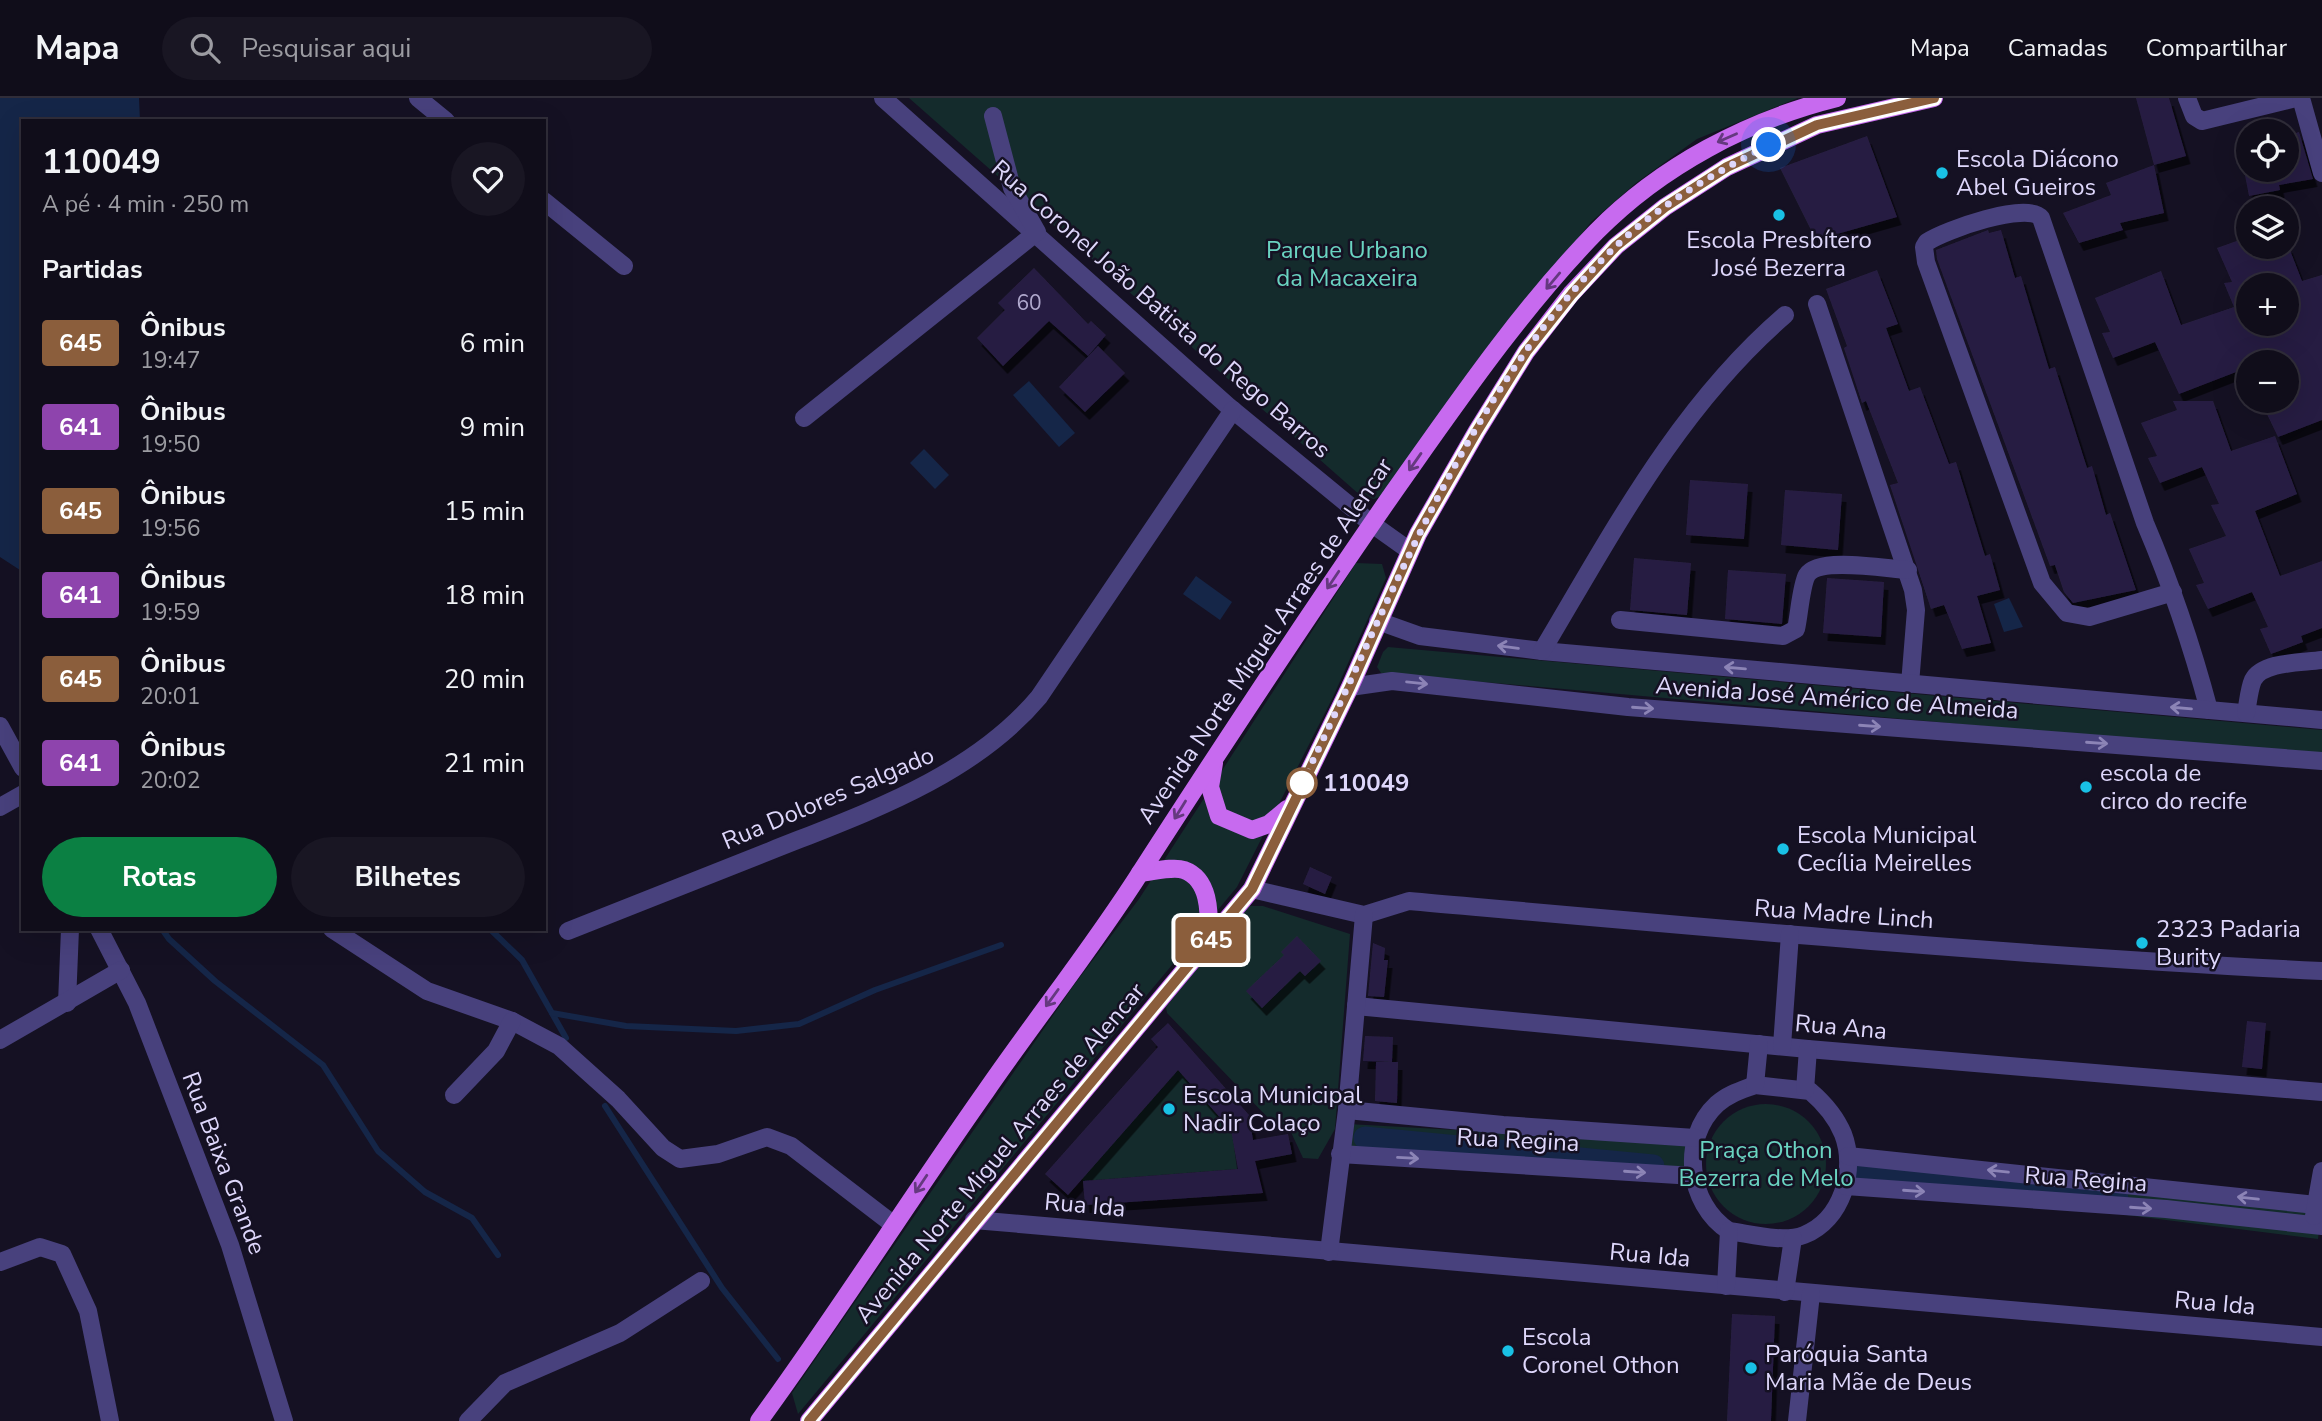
<!DOCTYPE html>
<html lang="pt">
<head>
<meta charset="utf-8">
<style>
  :root { --surface:#100d1a; --page:#191623; --text:#f1f3f6; --muted:#9c9ca2; --line:#302d39; --accent:#0b8043 }
  body { margin:0; font-family:"Nunito Sans",sans-serif; background:var(--page); color:var(--text); height:100vh; display:flex; flex-direction:column; font-size:26px; white-space:nowrap }
  * { box-sizing:border-box; margin:0 }
  p { font-size:23px; color:var(--muted) }
  .icon { flex:none; width:38px; height:38px; fill:none; stroke:currentColor; stroke-width:2; stroke-linecap:round; stroke-linejoin:round }
  .map { position:relative; flex:1; overflow:hidden }
  .sheet { position:absolute; left:21px; top:21px; width:525px; height:812px; display:flex; flex-direction:column; background:var(--surface); border-radius:0px; box-shadow:0 7px 28px #0002,0 0 0 2px var(--line) }
  .sheet>* { flex:none }
  .badge { padding:0 14px; border-radius:5px; font-size:24px; line-height:46px }
  .buttons { position:absolute; left:2236px; top:21px; display:grid; gap:14px }
  .buttons a { display:grid; place-items:center; width:63px; height:63px; border-radius:50%; background:var(--surface); box-shadow:0 7px 28px #0002,0 0 0 2px var(--line); font-size:35px }
  .you { position:absolute; width:35px; height:35px; margin:-18px; border:5px solid #fff; border-radius:50%; background:#1a73e8; box-shadow:0 0 0 10px #1a73e833 }
  .map>.badge { position:absolute; translate:-50% -50%; box-shadow:0 0 0 4px #fff }
  h2 { padding:0 21px; font-size:26px; line-height:63px }
  .round { display:grid; place-items:center; flex:none; width:74px; height:74px; border-radius:37px; background:var(--page) }
  .overview { display:flex; align-items:center; justify-content:space-between; height:119px; padding:0 21px }
  h1 { font-size:33px; font-weight:700; line-height:52px }
  .cta { display:flex; gap:14px; margin-top:auto; padding:14px 21px }
  .cta a { flex:1; height:80px; border-radius:42px; background:var(--accent); color:#fff; font-size:28px; font-weight:700; line-height:80px; text-align:center }
  .cta a+a { background:var(--page); color:var(--text) }
  ul { padding:0; list-style:none }
  li { display:flex; align-items:center; gap:21px; height:84px; padding:0 21px }
  li div { flex:1 }
  li b { display:block; font-size:26px }
  li em { font-style:normal }
  li .badge { min-width:77px; font-weight:700; text-align:center }
  header { display:flex; align-items:center; gap:42px; box-sizing:border-box; height:98px; padding:0 35px; background:var(--surface); border-bottom:2px solid var(--line) }
  header strong { font-size:33px }
  nav { display:flex; gap:38px; margin-inline-start:auto; font-size:24px }
  .search { width:490px; height:63px; background:var(--page); display:flex; align-items:center; gap:18px; box-sizing:border-box; padding:0 24px; border-radius:38px; color:var(--muted); font-size:26px }
  .map>svg:first-child { display:block }
  .green { fill:#142b2c }
  .water { fill:#152648 }
  .lines { fill:none; stroke-linecap:round; stroke-linejoin:round }
  .stream { stroke:#152648; stroke-width:6 }
  .canal { stroke:#152648; stroke-width:23 }
  .building { fill:#281f42; fill-rule:evenodd; filter:url(#shadow) }
  .minor { stroke:#48417d; stroke-width:18 }
  .major { stroke:#c76aef; stroke-width:18 }
  .oneway { stroke:#65397f }
  .oneway2 { stroke:#8c84b6 }
  .line-casing { stroke:#fff; stroke-width:16 }
  .line { stroke:#8b5e3c; stroke-width:10 }
  .walk { stroke:#ded7fb; stroke-width:7; stroke-dasharray:0 12.6 }
  .poi-dot { fill:#19c1e5; stroke:#151123; stroke-width:2.5 }
  .stop-dot { fill:#fff; stroke:#8b5e3c; stroke-width:3.5 }
  .labels { text-anchor:middle; dominant-baseline:central; stroke-width:5; stroke-linejoin:round; paint-order:stroke }
  .number-label { font-size:21px; fill:#b0a9cd }
  .poi-label { font-size:24px; fill:#ded7fb; stroke:#151123; text-anchor:start }
  .park-label { font-size:24px; fill:#6ad3c1; stroke:#151123 }
  .street-label { font-size:24px; fill:#ded7fb; stroke:#151123 }
  .stop-label { font-size:24px; font-weight:bold; fill:#ded7fb; stroke:#151123; text-anchor:start }
</style>
</head>
<body>
<header>
<strong>Mapa</strong>
<div class="search"><svg class="icon" aria-label="search" viewBox="0 0 24 24"><circle cx="10" cy="10" r="6"/><path d="M15 15l6 6"/></svg>Pesquisar aqui</div>
<nav><a>Mapa</a><a>Camadas</a><a>Compartilhar</a></nav>
</header>
<div class="map">
<svg width="2322" height="1323" viewBox="0 0 2322 1323">
  <defs>
    <filter id="shadow"><feDropShadow dx="4.5" dy="8" stdDeviation="0" flood-color="#0009"/></filter>
  </defs>
  <rect width="100%" height="100%" fill="#151123"/>
  <g class="green">
    <path d="M909 0H1798L1697 41 1636 85 1591 124 1418 346 1384 397 1374 401 1361 398Z"/>
    <path d="M1356 465 1382 466 1386 480 1333 599 1237 789 798 1316 792 1295 1074 887 1139 801Z"/>
    <path d="M1388 549 2322 632V658L1381 575 1377 569 1383 554Z"/>
    <path d="M1247 808H1263L1350 836 1335 1031 1318 1061 1303 1060 1289 1030 1275 1027 1167 915 1166 909Z"/>
    <path d="M1178 972 1232 1033 1237 1071 1083 1083 1082 1080Z"/>
    <circle cx="1766" cy="1066" r="60"/>
    <path d="M1348 1026 1694 1045 1693 1076 1344 1053Z"/>
    <path d="M1848 1051 2322 1106 2318 1141 1847 1082Z"/>
  </g>
  <g class="water">
    <path d="M0 0H139L140 23H23V474L0 459Z"/>
    <path d="M1029 283 1075 335 1059 349 1013 297Z"/>
    <path d="M924 351 949 377 935 391 910 365Z"/>
    <path d="M1196 478 1232 504 1220 522 1183 496Z"/>
    <path d="M2009 500 2023 529 2004 534 1994 506Z"/>
  </g>
  <g class="lines">
    <g class="stream">
      <path d="M162 831 169 841 215 883 323 967 378 1053 425 1094 472 1120 498 1157"/>
      <path d="M490 831 522 862 566 940"/>
      <path d="M552 915 626 928 736 933 799 926 875 892 1001 847"/>
      <path d="M605 1008 722 1190 778 1261"/>
    </g>
    <g class="canal">
      <path d="M1365 1040 1653 1068"/>
      <path d="M1860 1073 2117 1100"/>
    </g>
  </g>
  <g class="building">
    <path d="M2136 0H2169L2186 58 2154 67Z"/>
    <path d="M2299 34 2313 81 2279 87 2280 92 2249 98 2244 72H2287V38Z"/>
    <path d="M1867 38 1897 119 1816 142 1780 70Z"/>
    <path d="M2154 67 2164 115 2120 125 2123 132 2079 145 2063 115 2111 97 2106 85Z"/>
    <path d="M1988 132 1989 135 2001 132 2015 180 2021 178 2049 271 2055 269 2087 370 2092 368 2106 417 2110 415 2136 492 2073 505 2064 494 2055 467 2050 468 1937 161 1936 152Z"/>
    <path d="M2245 140 2249 149 2288 147 2302 183 2322 177V322L2278 339 2266 314 2275 313 2270 303H2287V257L2267 264H2249V269L2179 296 2155 244 2113 260 2102 235 2110 234 2095 200 2161 173 2181 227 2234 209 2224 185 2232 184 2217 150ZM2249 187H2287V226H2249Z"/>
    <path d="M1034 170 1088 226 1091 223 1106 237 1088 258 1049 223 1003 268 977 240 1005 212 998 205Z"/>
    <path d="M1877 172 1898 226 1886 230 1909 293 1920 289 1949 366 1956 364 1985 458 1990 456 2000 492 1977 498 1991 545 1962 551 1944 507 1931 511 1890 387 1898 385 1866 303 1862 305 1844 250 1847 248 1826 191Z"/>
    <path d="M1098 248 1125 275 1085 314 1059 289Z"/>
    <path d="M2173 303H2213L2231 353 2275 338 2297 396 2255 413 2280 478 2322 463V530L2301 538 2303 544 2271 556 2260 531 2268 529 2252 494 2208 511 2196 487 2204 485 2189 451 2226 438 2211 407 2219 406 2202 369 2160 385 2148 360 2157 358 2141 325 2177 312Z"/>
    <path d="M1690 382 1748 386 1744 441 1686 437Z"/>
    <path d="M1785 392 1842 396 1838 452 1781 447Z"/>
    <path d="M1634 460 1691 465 1687 517 1630 512Z"/>
    <path d="M1728 472 1786 476 1782 526 1725 521Z"/>
    <path d="M1827 480 1884 484 1881 539 1823 535Z"/>
    <path d="M1310 769 1332 779 1325 796 1303 786Z"/>
    <path d="M1297 838 1321 863 1305 878 1300 873 1262 910 1246 893 1284 857 1281 854Z"/>
    <path d="M1373 845 1385 850 1384 862H1388L1384 899 1368 898Z"/>
    <path d="M2247 923 2266 925 2262 971 2242 969Z"/>
    <path d="M1168 925 1249 1017 1253 1042 1288 1036 1292 1056 1255 1063 1263 1095 1085 1107 1083 1083 1238 1071 1231 1032 1178 972 1068 1097 1045 1076 1158 949 1151 941Z"/>
    <path d="M1365 938 1393 939 1392 964 1363 963Z"/>
    <path d="M1376 964H1398L1397 1005 1375 1003Z"/>
    <path d="M1732 1216 1775 1218 1771 1323H1727Z"/>
  </g>
  <g class="lines">
    <g class="minor">
      <path d="M418 0 446 23"/>
      <path d="M883 0 1228 308 1372 426 1410 453"/>
      <path d="M2187 0 2194 18 2202 23 2296 0"/>
      <path d="M2301 0 2322 75"/>
      <path d="M544 103 624 168"/>
      <path d="M1817 206 1913 492 1916 512 1910 586"/>
      <path d="M804 320 1037 134 1012 90 993 18"/>
      <path d="M2173 494 2089 519 2067 515 2042 485 1926 164 1924 149 1927 144C1945 132 2027 103 2041 120L2145 425C2171 486 2192 548 2209 612"/>
      <path d="M1620 522 1783 538 1796 531C1799 519 1801 487 1807 477 1819 458 1887 471 1908 472"/>
      <path d="M1378 523 1420 538 1542 553 2322 622"/>
      <path d="M1542 553C1613 434 1678 309 1785 217"/>
      <path d="M1350 589 1392 583 1628 609 2322 663"/>
      <path d="M2246 615C2248 605 2249 591 2253 582 2263 563 2303 565 2322 562"/>
      <path d="M0 628 23 670"/>
      <path d="M0 709 23 696"/>
      <path d="M1252 791 1364 817 1409 803C1713 830 2017 858 2322 873"/>
      <path d="M99 831 137 905 230 1147 284 1323"/>
      <path d="M332 831 427 893 512 923 559 948 618 1001 663 1050 680 1061 718 1056 767 1039 791 1048 894 1127"/>
      <path d="M568 833C635 806 703 780 770 753 865 715 972 679 1039 599L1233 312"/>
      <path d="M67 905 70 831"/>
      <path d="M1356 908 1808 951 2322 994"/>
      <path d="M0 942 121 872"/>
      <path d="M1782 948 1790 836"/>
      <path d="M1755 987 1810 993C1824 1005 1836 1019 1843 1036 1857 1072 1842 1122 1804 1137 1783 1145 1751 1136 1729 1133 1687 1106 1680 1040 1717 1006 1728 996 1742 992 1755 987Z"/>
      <path d="M1755 987 1759 946"/>
      <path d="M1805 992 1808 951"/>
      <path d="M454 997 496 953 512 923"/>
      <path d="M1347 1012 1503 1027 1695 1040"/>
      <path d="M1340 1056 1694 1078"/>
      <path d="M1848 1058 2316 1107"/>
      <path d="M1846 1088 2166 1111 2322 1128"/>
      <path d="M2314 1118 2322 1073"/>
      <path d="M974 1122 2322 1239"/>
      <path d="M1329 1154 1347 1012 1364 817"/>
      <path d="M0 1164 40 1149 62 1156 88 1213 110 1323"/>
      <path d="M1726 1188 1729 1133"/>
      <path d="M1785 1194 1793 1140"/>
      <path d="M468 1323 505 1285 620 1235 701 1183"/>
      <path d="M1797 1323 1811 1196"/>
    </g>
    <g class="major">
      <path d="M1214 665 1210 689 1219 718 1252 732 1269 726 1287 711"/>
      <path d="M1140 775C1152 774 1173 768 1184 772 1212 782 1209 820 1209 844"/>
      <path d="M759 1323C838 1215 909 1102 986 993 1037 919 1094 848 1142 772 1224 645 1307 519 1393 395 1456 306 1520 212 1596 134 1661 68 1748 22 1837 0"/>
      <path d="M809 1323 1252 791 1350 589 1418 436 1477 333 1526 254 1571 196 1616 148 1665 109 1727 69 1817 27 1934 0"/>
    </g>
  </g>
  <defs><path id="oneway-shaft" d="M-6 0H5M1.5-3L5.5 0L1.5 3" fill="none" stroke-width="1.6" stroke-linecap="round" stroke-linejoin="round" transform="scale(1.75)"/></defs>
  <g class="oneway">
    <use href="#oneway-shaft" transform="translate(1727 40) rotate(156)"/>
    <use href="#oneway-shaft" transform="translate(1553 183) rotate(130)"/>
    <use href="#oneway-shaft" transform="translate(1415 364) rotate(125)"/>
    <use href="#oneway-shaft" transform="translate(1333 482) rotate(124)"/>
    <use href="#oneway-shaft" transform="translate(1180 712) rotate(122)"/>
    <use href="#oneway-shaft" transform="translate(1052 900) rotate(126)"/>
    <use href="#oneway-shaft" transform="translate(921 1086) rotate(124)"/>
  </g>
  <g class="oneway2">
    <use href="#oneway-shaft" transform="translate(1508 549) rotate(-173)"/>
    <use href="#oneway-shaft" transform="translate(1735 570) rotate(-175)"/>
    <use href="#oneway-shaft" transform="translate(1417 585) rotate(6)"/>
    <use href="#oneway-shaft" transform="translate(1643 610) rotate(4)"/>
    <use href="#oneway-shaft" transform="translate(2181 610) rotate(-175)"/>
    <use href="#oneway-shaft" transform="translate(1870 628) rotate(4)"/>
    <use href="#oneway-shaft" transform="translate(2097 645) rotate(4)"/>
    <use href="#oneway-shaft" transform="translate(1408 1060) rotate(3)"/>
    <use href="#oneway-shaft" transform="translate(1998 1073) rotate(-174)"/>
    <use href="#oneway-shaft" transform="translate(1635 1074) rotate(4)"/>
    <use href="#oneway-shaft" transform="translate(1914 1093) rotate(4)"/>
    <use href="#oneway-shaft" transform="translate(2248 1100) rotate(-174)"/>
    <use href="#oneway-shaft" transform="translate(2141 1110) rotate(4)"/>
  </g>
  <g class="lines">
    <g class="line-casing">
      <path id="line" d="M809 1323 1252 791 1350 589 1418 436 1477 333 1526 254 1572 196 1616 148 1665 109 1727 69 1817 27 1934 0"/>
    </g>
    <use href="#line" class="line"/>
    <path class="walk" d="M1302 685C1391 505 1467 290 1615 149 1660 106 1715 75 1769 47"/>
  </g>
  <g class="poi-dot">
    <circle cx="1942" cy="75" r="7"/>
    <circle cx="1779" cy="117" r="7"/>
    <circle cx="2086" cy="689" r="7"/>
    <circle cx="1783" cy="751" r="7"/>
    <circle cx="2142" cy="845" r="7"/>
    <circle cx="1169" cy="1011" r="7"/>
    <circle cx="1508" cy="1253" r="7"/>
    <circle cx="1751" cy="1270" r="7"/>
  </g>
  <circle class="stop-dot" cx="1302" cy="685" r="14"/>
  <g class="labels">
    <g class="number-label">
      <text x="1029" y="205">60</text>
    </g>
    <g class="poi-label">
      <text x="1956" y="61">Escola Diácono<tspan x="1956" dy="28">Abel Gueiros</tspan></text>
      <text x="1779" y="142" text-anchor="middle">Escola Presbítero<tspan x="1779" dy="28">José Bezerra</tspan></text>
      <text x="2100" y="675">escola de<tspan x="2100" dy="28">circo do recife</tspan></text>
      <text x="1797" y="737">Escola Municipal<tspan x="1797" dy="28">Cecília Meirelles</tspan></text>
      <text x="2156" y="831">2323 Padaria<tspan x="2156" dy="28">Burity</tspan></text>
      <text x="1183" y="997">Escola Municipal<tspan x="1183" dy="28">Nadir Colaço</tspan></text>
      <text x="1522" y="1239">Escola<tspan x="1522" dy="28">Coronel Othon</tspan></text>
      <text x="1765" y="1256">Paróquia Santa<tspan x="1765" dy="28">Maria Mãe de Deus</tspan></text>
    </g>
    <g class="park-label">
      <text x="1347" y="152">Parque Urbano<tspan x="1347" dy="28">da Macaxeira</tspan></text>
      <text x="1766" y="1052">Praça Othon<tspan x="1766" dy="28">Bezerra de Melo</tspan></text>
    </g>
    <g class="street-label">
      <text transform="translate(1161 211) rotate(41)">Rua Coronel João Batista do Rego Barros</text>
      <text transform="translate(1265 543) rotate(-56)">Avenida Norte Miguel Arraes de Alencar</text>
      <text transform="translate(1837 600) rotate(4)">Avenida José Américo de Almeida</text>
      <text transform="translate(828 700) rotate(-23)">Rua Dolores Salgado</text>
      <text transform="translate(1844 816) rotate(4)">Rua Madre Linch</text>
      <text transform="translate(1841 929) rotate(5)">Rua Ana</text>
      <text transform="translate(1518 1042) rotate(3)">Rua Regina</text>
      <text transform="translate(1000 1055) rotate(-50)">Avenida Norte Miguel Arraes de Alencar</text>
      <text transform="translate(224 1065) rotate(69)">Rua Baixa Grande</text>
      <text transform="translate(2086 1081) rotate(4)">Rua Regina</text>
      <text transform="translate(1085 1107) rotate(5)">Rua Ida</text>
      <text transform="translate(1650 1157) rotate(5)">Rua Ida</text>
      <text transform="translate(2215 1205) rotate(5)">Rua Ida</text>
    </g>
    <g class="stop-label">
      <text x="1323" y="685">110049</text>
    </g>
  </g>
</svg>
<div class="buttons">
<a><svg class="icon" aria-label="locate" viewBox="0 0 24 24"><circle cx="12" cy="12" r="6"/><path d="M12 2v4M12 18v4M2 12h4M18 12h4"/></svg></a>
<a><svg class="icon" aria-label="layers" viewBox="0 0 24 24"><path d="M12 4l9 5-9 5-9-5zM3 14l9 5 9-5"/></svg></a>
<a>+</a>
<a>−</a>
</div>
<div class="you" style="left:1769px;top:47px"></div>
<b class="badge" style="left:1211px;top:842px;background:#8b5e3c;color:#fff">645</b>
<section class="sheet">
<div class="overview"><div><h1>110049</h1><p>A pé · 4 min · 250 m</p></div><a class="round"><svg class="icon" aria-label="heart" viewBox="0 0 24 24"><path d="M12 20l-8-8c-3-5 5-10 8-4 3-6 11-1 8 4z"/></svg></a></div>
<h2>Partidas</h2>
<ul>
<li><span class="badge" style="background:#8b5e3c;color:#fff">645</span><div><b>Ônibus</b><p>19:47</p></div><em>6 min</em></li>
<li><span class="badge" style="background:#8e44ad;color:#fff">641</span><div><b>Ônibus</b><p>19:50</p></div><em>9 min</em></li>
<li><span class="badge" style="background:#8b5e3c;color:#fff">645</span><div><b>Ônibus</b><p>19:56</p></div><em>15 min</em></li>
<li><span class="badge" style="background:#8e44ad;color:#fff">641</span><div><b>Ônibus</b><p>19:59</p></div><em>18 min</em></li>
<li><span class="badge" style="background:#8b5e3c;color:#fff">645</span><div><b>Ônibus</b><p>20:01</p></div><em>20 min</em></li>
<li><span class="badge" style="background:#8e44ad;color:#fff">641</span><div><b>Ônibus</b><p>20:02</p></div><em>21 min</em></li>
</ul>
<div class="cta"><a>Rotas</a><a>Bilhetes</a></div>
</section>
</div>
</body>
</html>
